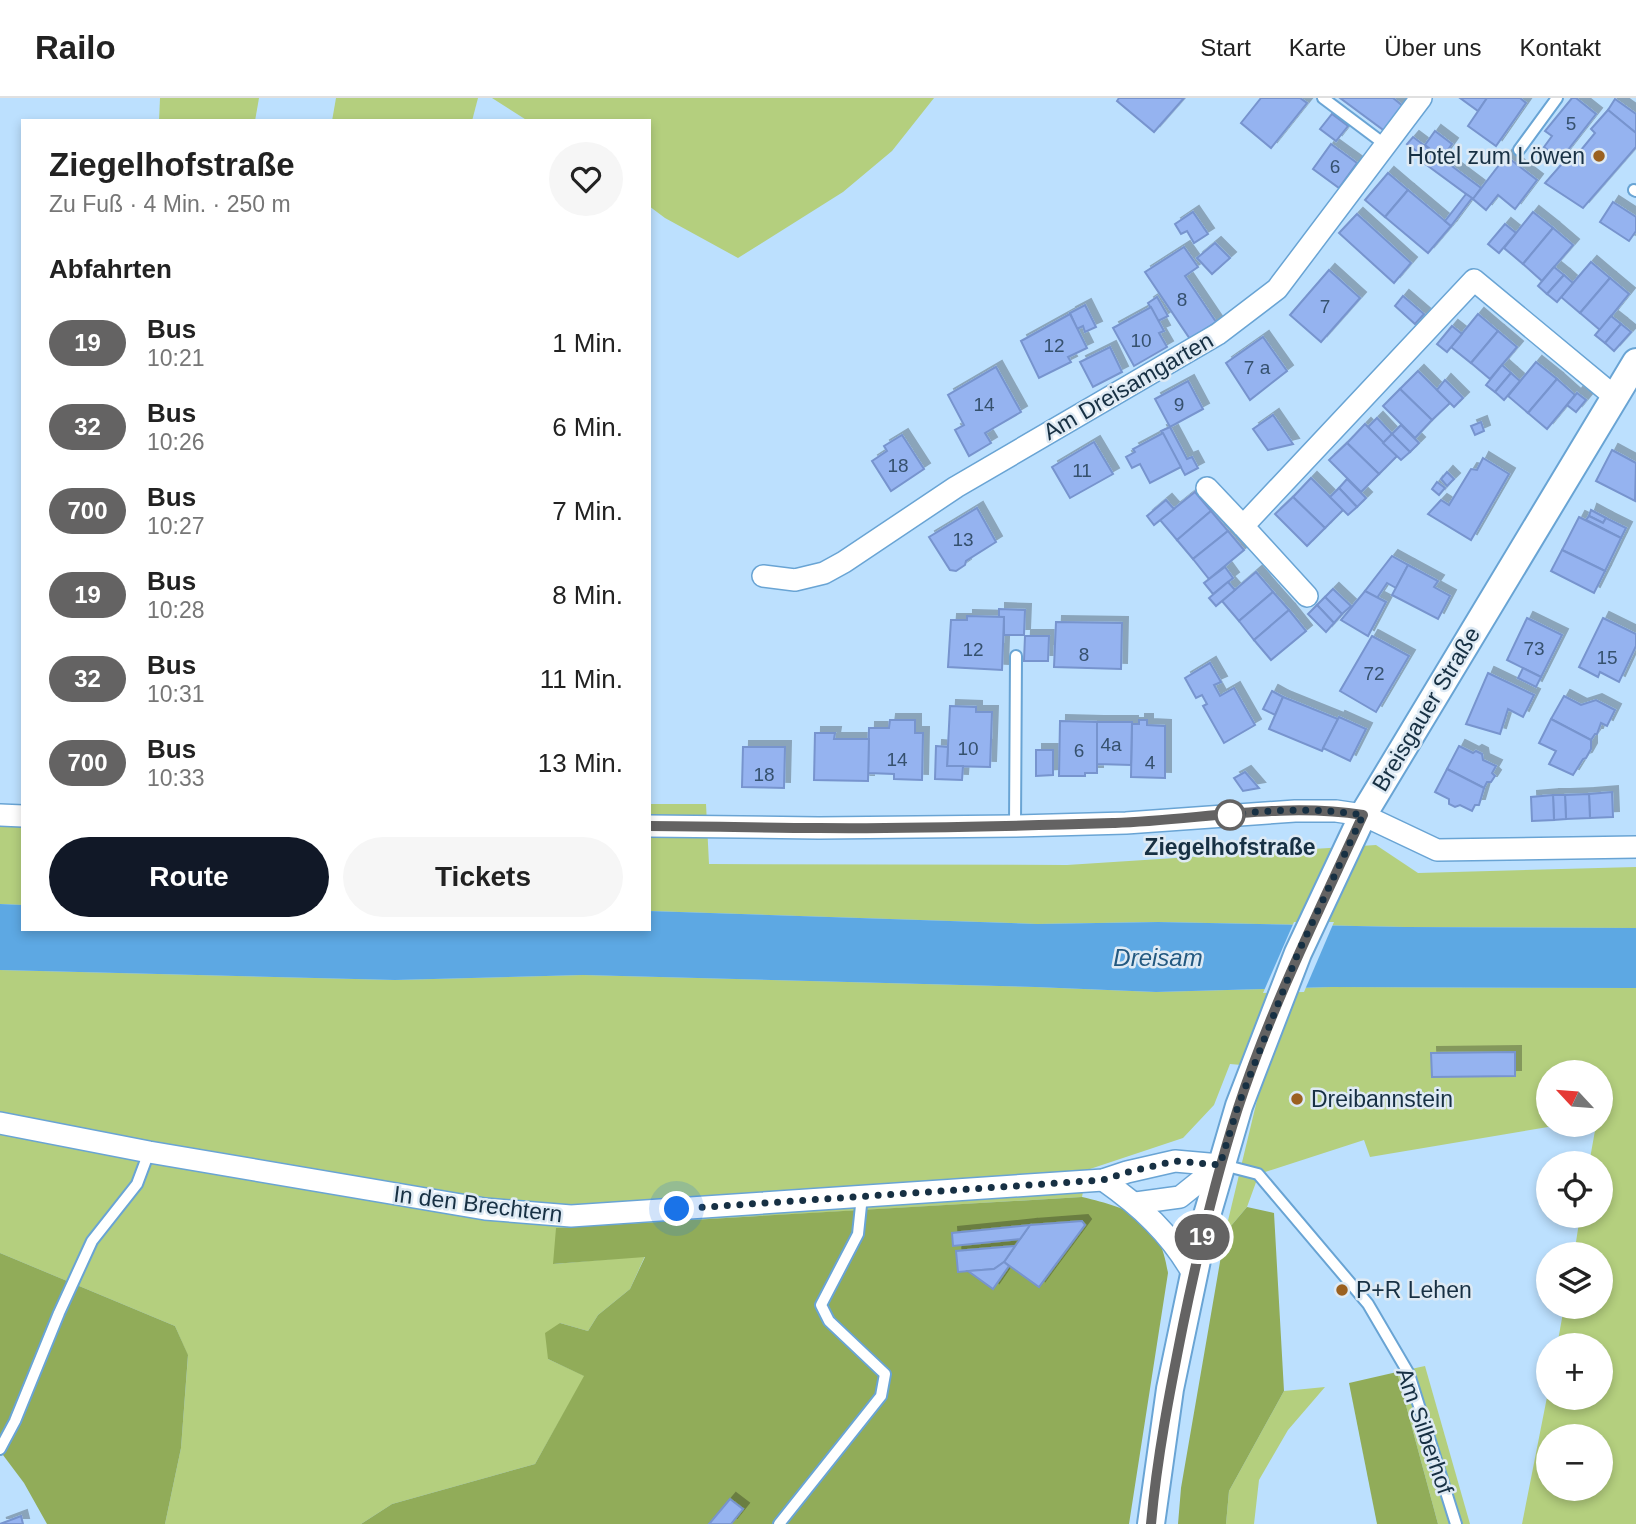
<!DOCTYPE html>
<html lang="de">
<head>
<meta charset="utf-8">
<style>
  :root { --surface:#fff; --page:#f6f6f6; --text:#222; --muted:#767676; --line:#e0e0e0; --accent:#111827 }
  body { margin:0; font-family:Arial,sans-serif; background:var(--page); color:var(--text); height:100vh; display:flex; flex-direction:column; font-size:26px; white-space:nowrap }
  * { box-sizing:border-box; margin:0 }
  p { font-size:23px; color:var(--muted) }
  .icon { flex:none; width:38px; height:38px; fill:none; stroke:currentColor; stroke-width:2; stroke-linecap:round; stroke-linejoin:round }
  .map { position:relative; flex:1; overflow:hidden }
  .sheet { position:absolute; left:21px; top:21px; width:630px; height:812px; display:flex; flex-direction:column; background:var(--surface); border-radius:0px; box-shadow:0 4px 10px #0003 }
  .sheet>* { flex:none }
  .badge { padding:0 14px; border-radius:23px; font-size:24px; line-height:46px }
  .needle { width:46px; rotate:296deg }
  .controls { position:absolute; left:1536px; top:962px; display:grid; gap:14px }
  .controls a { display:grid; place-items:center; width:77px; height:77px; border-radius:50%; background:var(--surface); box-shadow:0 4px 10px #0003; font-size:35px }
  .you { position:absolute; width:35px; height:35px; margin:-18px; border:5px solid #fff; border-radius:50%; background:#1a73e8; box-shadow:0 0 0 10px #1a73e833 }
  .map>.badge { position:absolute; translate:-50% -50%; box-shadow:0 0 0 4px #fff }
  h2 { padding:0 28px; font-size:26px; line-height:63px }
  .round { display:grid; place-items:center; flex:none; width:74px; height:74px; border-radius:37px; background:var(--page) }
  .overview { display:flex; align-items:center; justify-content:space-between; height:119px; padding:0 28px }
  h1 { font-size:33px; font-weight:700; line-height:52px }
  .button { display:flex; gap:14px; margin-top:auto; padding:14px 28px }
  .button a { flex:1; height:80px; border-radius:42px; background:var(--accent); color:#fff; font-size:28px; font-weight:700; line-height:80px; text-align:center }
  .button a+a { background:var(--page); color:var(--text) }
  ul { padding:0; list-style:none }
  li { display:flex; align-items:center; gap:21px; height:84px; padding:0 28px }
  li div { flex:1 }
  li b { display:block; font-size:26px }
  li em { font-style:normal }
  li .badge { min-width:77px; font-weight:700; text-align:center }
  header { display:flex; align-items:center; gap:42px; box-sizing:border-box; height:98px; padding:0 35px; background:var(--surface); border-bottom:2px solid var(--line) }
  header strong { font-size:33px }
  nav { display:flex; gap:38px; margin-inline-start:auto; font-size:24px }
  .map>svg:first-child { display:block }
  .green { fill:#b4cf7e; fill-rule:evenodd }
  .forest { fill:#91ac59 }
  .water { fill:#5da8e3 }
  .pier { fill:#bce0fe }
  .building { fill:#95b3f0; stroke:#7794ce; stroke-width:2; filter:url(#shadow) }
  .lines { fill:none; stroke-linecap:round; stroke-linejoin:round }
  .service-casing { stroke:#69a4d4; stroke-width:14 }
  .minor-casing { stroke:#69a4d4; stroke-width:24 }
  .tertiary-casing { stroke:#69a4d4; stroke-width:30 }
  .service { stroke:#fff; stroke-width:10 }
  .minor { stroke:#fff; stroke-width:21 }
  .tertiary { stroke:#fff; stroke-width:26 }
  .line-casing { stroke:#fff; stroke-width:16 }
  .line { stroke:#646363; stroke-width:10 }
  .walk { stroke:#173043; stroke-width:7; stroke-dasharray:0 12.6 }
  .poi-dot { fill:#9b6120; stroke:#deeaf4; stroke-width:2.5 }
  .stop-dot { fill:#fff; stroke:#646363; stroke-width:3.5 }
  .labels { text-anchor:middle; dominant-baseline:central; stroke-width:5; stroke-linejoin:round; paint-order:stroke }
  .number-label { font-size:19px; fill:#36516e }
  .poi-label { font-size:23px; fill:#173043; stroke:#deeaf4; text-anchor:start }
  .street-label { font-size:23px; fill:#173043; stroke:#deeaf4 }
  .stop-label { font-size:23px; font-weight:bold; fill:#173043; stroke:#deeaf4 }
  .water-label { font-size:24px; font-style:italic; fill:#235981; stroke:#deeaf4 }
</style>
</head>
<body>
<header>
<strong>Railo</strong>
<nav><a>Start</a><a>Karte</a><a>Über uns</a><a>Kontakt</a></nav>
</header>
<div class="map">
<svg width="1636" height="1426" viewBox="0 0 1636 1426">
  <defs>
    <filter id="shadow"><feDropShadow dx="6" dy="-6" stdDeviation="0" flood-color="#0004"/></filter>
  </defs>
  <rect width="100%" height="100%" fill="#bce0fe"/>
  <g class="green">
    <path d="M160 0H259L255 23H159Z"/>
    <path d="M336 0H478L472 23H332Z"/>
    <path d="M492 0H934L892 53 843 94 738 160 665 120 649 108V23H528Z"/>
    <path d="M649 706H706L709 766 1067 767 1376 747 1418 775 1636 769V830L1405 829 1158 824 1037 826 649 813Z"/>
    <path d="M0 728H23V807L0 806Z"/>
    <path d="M0 872 395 882 583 877 1035 889 1156 894 1331 889 1636 890V1426H1522L1549 1289V1300H1601V1248H1557L1564 1209H1601V1157H1574L1580 1118H1601V1066H1589L1596 1027H1601V975H1549V1027H1560L1370 1059 1364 1042 1259 1076 1247 1109 1225 1135 1265 969 1230 966 1214 1007 1183 1040 1087 1072 1082 1099 557 1130 554 1166 645 1158 630 1191 598 1217 588 1233 560 1225 548 1261 585 1278 535 1366 392 1406 361 1426H165L181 1350 188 1258 175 1228 0 1155ZM1549 1339H1601V1391H1549Z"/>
    <path d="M1425 1268 1470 1426H1438L1397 1274Z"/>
    <path d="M1325 1289 1288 1332 1259 1382 1254 1426H1226L1229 1393 1284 1293Z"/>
  </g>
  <g class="forest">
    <path d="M1082 1099C1132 1111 1160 1120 1168 1175L1129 1426H361L392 1406 535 1366 584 1278 548 1261 545 1235 560 1225 588 1233 598 1217 630 1191 645 1159 553 1166 556 1130Z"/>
    <path d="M1247 1109 1274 1115 1284 1293 1229 1393 1226 1426H1178L1181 1390 1225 1135Z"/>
    <path d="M0 1155 175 1228 188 1257 181 1350 165 1426H47L24 1385 0 1353Z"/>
    <path d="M1397 1274 1438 1426H1377L1349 1285Z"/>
  </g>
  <path class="water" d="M0 806 23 807V831H649V813L1037 826 1158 824 1405 829 1636 830V890L1331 889 1156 894 1035 889 583 877 395 882 0 872Z"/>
  <path class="pier" d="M1294 824H1334L1304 894 1263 895Z"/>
  <g class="building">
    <path d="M1119 0H1184L1154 34 1117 3Z"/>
    <path d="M1261 0H1300L1307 5 1271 50 1241 25Z"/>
    <path d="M1340 0H1393L1404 9 1386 34Z"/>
    <path d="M1460 0H1487L1478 13Z"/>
    <path d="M1487 0H1520L1526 5 1496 48 1468 28Z"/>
    <path d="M1572 0H1576L1596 16 1560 62 1544 49 1552 38 1545 33Z"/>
    <path d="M1615 1 1636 16V35L1608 12Z"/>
    <path d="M1608 12 1636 35V49L1583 110 1545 85 1567 60 1572 63 1595 35 1591 31Z"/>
    <path d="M1332 16 1348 28 1336 43 1320 31Z"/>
    <path d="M1435 33 1452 46 1442 60 1425 47Z"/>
    <path d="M1413 39 1481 90 1473 101 1424 65 1427 61 1407 46Z"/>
    <path d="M1331 46 1357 65 1339 90 1313 71Z"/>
    <path d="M1506 58 1537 82 1515 111 1498 97 1486 112 1473 101Z"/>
    <path d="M1388 75 1408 92 1385 119 1365 102Z"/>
    <path d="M1408 92 1451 128 1428 155 1385 119Z"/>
    <path d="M1466 96 1472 100 1451 128 1445 123Z"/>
    <path d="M1613 104 1636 119V133L1629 143 1600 124Z"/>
    <path d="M1193 114 1208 136 1194 145 1187 133 1181 136 1175 126Z"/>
    <path d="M1533 114 1553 130 1523 166 1504 150Z"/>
    <path d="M1357 116 1411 165 1394 185 1339 135Z"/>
    <path d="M1505 126 1516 135 1499 155 1488 146Z"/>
    <path d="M1553 130 1573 147 1542 183 1523 166Z"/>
    <path d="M1215 145 1230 160 1212 176 1197 160Z"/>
    <path d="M1184 149 1198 169 1185 178 1216 224 1190 241 1145 174Z"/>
    <path d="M1591 164 1610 180 1580 215 1561 199Z"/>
    <path d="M1554 169 1564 177 1547 196 1538 188Z"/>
    <path d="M1329 172 1360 200 1321 244 1290 217Z"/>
    <path d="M1564 177 1573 185 1557 204 1547 196Z"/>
    <path d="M1610 180 1629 196 1600 232 1580 215Z"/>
    <path d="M1403 198 1424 216 1415 226 1395 208Z"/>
    <path d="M1157 199 1168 218 1158 223 1148 205Z"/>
    <path d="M1085 207 1096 229 1085 234 1083 228 1077 231 1070 215Z"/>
    <path d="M1151 209 1164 233 1159 235 1167 249 1134 268 1113 230Z"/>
    <path d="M1070 216 1087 250 1068 259 1071 264 1039 280 1021 243Z"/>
    <path d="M1478 216 1498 233 1471 265 1451 249Z"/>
    <path d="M1611 218 1621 226 1605 245 1595 237Z"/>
    <path d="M1621 226 1631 234 1614 253 1605 245Z"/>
    <path d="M1452 228 1462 236 1447 254 1437 246Z"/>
    <path d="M1498 233 1517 249 1490 281 1471 265Z"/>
    <path d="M1263 239 1287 273 1250 302 1226 265Z"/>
    <path d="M1110 249 1122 274 1093 289 1080 264Z"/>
    <path d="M1536 264 1557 281 1528 315 1508 298Z"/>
    <path d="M1502 267 1511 275 1495 294 1486 287Z"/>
    <path d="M996 269 1021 314 985 335 991 345 969 358 955 332 964 327 948 297Z"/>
    <path d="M1418 273 1450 305 1432 322 1400 291Z"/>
    <path d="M1511 275 1520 283 1504 302 1495 294Z"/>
    <path d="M1557 281 1575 297 1547 331 1528 315Z"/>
    <path d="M1445 282 1463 300 1454 309 1437 292Z"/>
    <path d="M1188 283 1203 311 1170 329 1155 301Z"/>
    <path d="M1400 291 1432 322 1415 340 1383 308Z"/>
    <path d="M1577 295 1586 302 1576 314 1567 307Z"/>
    <path d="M1273 317 1293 346 1268 352 1253 331Z"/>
    <path d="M1377 320 1392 336 1383 345 1368 329Z"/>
    <path d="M1481 324 1484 333 1475 337 1471 328Z"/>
    <path d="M1365 326 1397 358 1379 376 1347 345Z"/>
    <path d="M1401 327 1419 345 1410 354 1392 336Z"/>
    <path d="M1170 329 1187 361 1192 359 1198 370 1185 377 1161 333Z"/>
    <path d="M1163 335 1181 369 1150 385 1140 366 1132 370 1126 359 1135 354 1133 351Z"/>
    <path d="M1392 336 1410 354 1401 362 1383 345Z"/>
    <path d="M902 337 924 371 891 393 872 363 887 353 884 348Z"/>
    <path d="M1094 344 1113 376 1070 400 1052 369Z"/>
    <path d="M1347 345 1379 376 1361 394 1329 362Z"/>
    <path d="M1612 352 1636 365 1635 403 1596 383Z"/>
    <path d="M1483 360 1509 376 1471 442 1428 416 1441 402 1449 407 1471 371 1477 372Z"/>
    <path d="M1447 374 1454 381 1447 388 1441 381Z"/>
    <path d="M1311 380 1343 412 1325 430 1293 399Z"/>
    <path d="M1347 381 1366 400 1357 409 1339 390Z"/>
    <path d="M1437 384 1445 390 1439 397 1432 391Z"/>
    <path d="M1339 390 1357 409 1348 417 1330 399Z"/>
    <path d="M1195 394 1211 413 1177 442 1160 422Z"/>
    <path d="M1293 399 1325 430 1307 448 1275 416Z"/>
    <path d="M1166 402 1174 411 1154 427 1147 418Z"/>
    <path d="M977 410 996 444 966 463 965 467 956 473 950 472 929 439Z"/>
    <path d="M1591 412 1606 420 1603 425 1589 418Z"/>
    <path d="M1211 413 1228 433 1193 461 1177 442Z"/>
    <path d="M1589 418 1603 425 1606 420 1626 430 1621 440 1586 422Z"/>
    <path d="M1579 419 1621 440 1605 473 1562 452Z"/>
    <path d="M1228 433 1244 452 1209 481 1193 461Z"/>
    <path d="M1562 452 1605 473 1594 495 1551 473Z"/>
    <path d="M1392 458 1408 467 1396 490 1387 485 1377 500 1365 493Z"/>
    <path d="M1408 467 1438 483 1434 489 1450 498 1438 521 1392 497Z"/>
    <path d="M1225 469 1233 480 1213 496 1204 485Z"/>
    <path d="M1256 474 1273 494 1239 523 1222 503Z"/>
    <path d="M1228 484 1235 492 1216 508 1209 500Z"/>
    <path d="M1333 491 1351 508 1342 516 1325 499Z"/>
    <path d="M1365 493 1386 504 1368 538 1341 522Z"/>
    <path d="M1273 494 1289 512 1254 542 1239 523Z"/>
    <path d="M1325 499 1342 516 1334 525 1317 507Z"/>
    <path d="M1317 507 1334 525 1326 534 1308 516Z"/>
    <path d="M999 511 1025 512 1024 537H1004V519H999Z"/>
    <path d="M1289 512 1306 533 1271 562 1254 542Z"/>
    <path d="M967 518 1004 519 1002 572 948 569 951 522H967Z"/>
    <path d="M1527 520 1562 537 1541 579 1507 562Z"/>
    <path d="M1603 520 1636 536V548L1619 584 1600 574 1598 579 1579 569Z"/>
    <path d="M1056 524 1122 525 1121 571 1054 569Z"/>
    <path d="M1025 538H1049L1048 563H1024Z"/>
    <path d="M1372 538 1409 558 1376 614 1340 593Z"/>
    <path d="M1210 565 1221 584 1214 587 1220 598 1234 590 1255 627 1224 645 1203 608 1207 606 1202 597 1196 600 1185 580Z"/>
    <path d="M1523 570 1541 579 1536 589 1518 580Z"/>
    <path d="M1488 575 1534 597 1523 619 1508 611 1500 636 1466 626Z"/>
    <path d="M1272 593 1283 599 1275 617 1263 611Z"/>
    <path d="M1564 598 1581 607 1596 602 1615 612 1607 628 1601 625 1597 636H1595L1591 642 1551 621Z"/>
    <path d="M1283 599 1338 621 1322 653 1269 631Z"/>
    <path d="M950 608 976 609V614H992L990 669 947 668Z"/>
    <path d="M1339 619 1366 631 1350 663 1323 650Z"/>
    <path d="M1551 621 1591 642V651L1586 660 1583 661 1573 677 1549 666 1556 653 1539 645Z"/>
    <path d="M890 622H915V635H923L922 682 894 681V676L868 675 869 630H889Z"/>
    <path d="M1139 622H1147V627L1165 628V680L1131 679 1132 626H1139Z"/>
    <path d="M1060 623 1097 624V675H1085V678H1059Z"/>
    <path d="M1097 624H1132L1131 667 1097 666Z"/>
    <path d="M815 635H835L834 641H869L868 683 814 682Z"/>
    <path d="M936 648 948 649 947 668H963L962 682 935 681Z"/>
    <path d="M1459 648 1473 655 1476 653 1482 656 1483 662 1496 668 1492 675 1495 678 1491 684H1487L1484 690 1447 671Z"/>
    <path d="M743 649H785L784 690 742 689Z"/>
    <path d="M1036 652H1053V677L1036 678Z"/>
    <path d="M1447 671 1484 690 1479 707H1475L1472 713 1460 707 1455 709 1449 706V701L1435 694Z"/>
    <path d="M1245 674 1259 690 1243 693 1234 680Z"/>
    <path d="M1612 694 1613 719 1590 720 1589 696Z"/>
    <path d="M1589 696 1590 720 1566 721 1565 697Z"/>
    <path d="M1553 697H1565L1566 721 1554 722Z"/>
    <path d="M1553 697 1554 722 1532 723 1531 699Z"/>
    <path d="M1515 954V978L1432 979 1431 955Z"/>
    <path d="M1082 1123 1085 1127 1039 1189 1004 1164 1030 1127Z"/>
    <path d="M1030 1127 1020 1141 953 1148 952 1135Z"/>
    <path d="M1015 1148 1004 1164 994 1171 958 1174 956 1153Z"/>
    <path d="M1004 1164 1009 1168 993 1191 968 1173 994 1171Z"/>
    <path d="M730 1401 743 1411 731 1426H709Z"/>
    <path d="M21 1418 23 1426H0Z"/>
  </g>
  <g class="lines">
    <g class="service-casing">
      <g id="service">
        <path d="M1323 0 1387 48"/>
        <path d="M1519 52 1557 0"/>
        <path d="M1634 92 1636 93"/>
        <path d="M1015 728 1016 558"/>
        <path d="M1223 1067 1258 1076 1368 1206 1409 1276 1456 1426"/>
        <path d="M0 1351 15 1323 59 1215 92 1143 137 1086 149 1054"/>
        <path d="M779 1426 881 1298 885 1276 829 1223 821 1207 858 1136 862 1098"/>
      </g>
    </g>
    <g class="minor-casing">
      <g id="minor">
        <path d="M1207 390 1243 428"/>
        <path d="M763 478 795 482 824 475 844 464 956 389 1218 236 1277 191 1421 0"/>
        <path d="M1307 498 1243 428 1474 182 1615 299"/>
        <path d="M0 717 23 718"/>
        <path d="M649 728 819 730 1015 728 1126 725 1295 713H1336L1363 717 1437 752 1636 749"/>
        <path d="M0 1025 149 1054 485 1111 571 1118 1103 1082 1127 1074 1175 1063 1220 1067"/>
        <path d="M1103 1082C1140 1108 1171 1136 1193 1176"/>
        <path d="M1136 1105 1180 1099 1220 1067"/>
      </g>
    </g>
    <g class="tertiary-casing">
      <path id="tertiary" d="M1151 1426 1170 1291 1205 1124 1239 1008 1298 855 1363 717 1636 264"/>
    </g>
    <use href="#service" class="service"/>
    <use href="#minor" class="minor"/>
    <use href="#tertiary" class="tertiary"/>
  </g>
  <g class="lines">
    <g class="line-casing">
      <path id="line" d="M649 728C706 728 762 730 819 730 918 731 1016 728 1115 725 1198 722 1282 704 1363 717 1319 813 1271 909 1238 1010 1215 1081 1198 1154 1183 1227 1170 1292 1157 1359 1151 1426"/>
    </g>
    <use href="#line" class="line"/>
    <path class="walk" d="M677 1111 1103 1082 1128 1074 1175 1063 1220 1067 1238 1008 1298 855 1363 717C1320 710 1273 711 1230 717"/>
  </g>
  <g class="poi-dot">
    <circle cx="1599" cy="58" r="7"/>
    <circle cx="1297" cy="1001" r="7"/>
    <circle cx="1342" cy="1192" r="7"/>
  </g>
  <circle class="stop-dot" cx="1230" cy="717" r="14"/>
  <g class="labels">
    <g class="number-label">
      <text x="1571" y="25">5</text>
      <text x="1335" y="68">6</text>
      <text x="1182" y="201">8</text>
      <text x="1325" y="208">7</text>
      <text x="1141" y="242">10</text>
      <text x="1054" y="247">12</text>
      <text x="1257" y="269">7 a</text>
      <text x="984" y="306">14</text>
      <text x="1179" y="306">9</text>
      <text x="898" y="367">18</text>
      <text x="1082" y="372">11</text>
      <text x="963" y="441">13</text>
      <text x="1534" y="550">73</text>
      <text x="973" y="551">12</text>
      <text x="1084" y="556">8</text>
      <text x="1607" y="559">15</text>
      <text x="1374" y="575">72</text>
      <text x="1111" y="646">4a</text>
      <text x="968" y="650">10</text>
      <text x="1079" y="652">6</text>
      <text x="897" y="661">14</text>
      <text x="1150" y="664">4</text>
      <text x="764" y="676">18</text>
    </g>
    <g class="poi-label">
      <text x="1585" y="58" text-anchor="end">Hotel zum Löwen</text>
      <text x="1311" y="1001">Dreibannstein</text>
      <text x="1356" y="1192">P+R Lehen</text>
    </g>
    <g class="street-label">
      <text transform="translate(1128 288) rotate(-30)">Am Dreisamgarten</text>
      <text transform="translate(1426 611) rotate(-59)">Breisgauer Straße</text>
      <text transform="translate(478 1106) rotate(7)">In den Brechtern</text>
      <text transform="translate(1425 1333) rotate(71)">Am Silberhof</text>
    </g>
    <g class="stop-label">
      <text x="1230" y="749">Ziegelhofstraße</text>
    </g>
    <g class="water-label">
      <text x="1158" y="859">Dreisam</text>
    </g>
  </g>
</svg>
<div class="controls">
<a><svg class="needle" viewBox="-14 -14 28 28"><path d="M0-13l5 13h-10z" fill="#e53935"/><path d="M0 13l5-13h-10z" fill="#767676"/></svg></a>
<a><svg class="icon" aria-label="locate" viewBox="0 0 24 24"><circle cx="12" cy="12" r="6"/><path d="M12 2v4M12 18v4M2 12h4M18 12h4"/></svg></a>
<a><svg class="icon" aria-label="layers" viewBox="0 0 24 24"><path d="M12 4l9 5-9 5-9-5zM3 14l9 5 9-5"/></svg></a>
<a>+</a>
<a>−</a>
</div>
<div class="you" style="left:677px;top:1111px"></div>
<b class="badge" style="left:1202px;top:1139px;background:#646363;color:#fff">19</b>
<section class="sheet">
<div class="overview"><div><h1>Ziegelhofstraße</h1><p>Zu Fuß · 4 Min. · 250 m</p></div><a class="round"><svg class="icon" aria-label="heart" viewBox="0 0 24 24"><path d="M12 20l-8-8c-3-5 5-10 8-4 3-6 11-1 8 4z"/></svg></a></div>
<h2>Abfahrten</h2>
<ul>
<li><span class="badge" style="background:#646363;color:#fff">19</span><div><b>Bus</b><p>10:21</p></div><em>1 Min.</em></li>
<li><span class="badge" style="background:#646363;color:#fff">32</span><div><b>Bus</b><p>10:26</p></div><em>6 Min.</em></li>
<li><span class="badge" style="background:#646363;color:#fff">700</span><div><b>Bus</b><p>10:27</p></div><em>7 Min.</em></li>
<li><span class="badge" style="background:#646363;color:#fff">19</span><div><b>Bus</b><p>10:28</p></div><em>8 Min.</em></li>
<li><span class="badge" style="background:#646363;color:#fff">32</span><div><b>Bus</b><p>10:31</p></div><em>11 Min.</em></li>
<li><span class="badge" style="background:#646363;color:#fff">700</span><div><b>Bus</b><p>10:33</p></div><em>13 Min.</em></li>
</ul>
<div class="button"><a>Route</a><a>Tickets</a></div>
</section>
</div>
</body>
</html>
